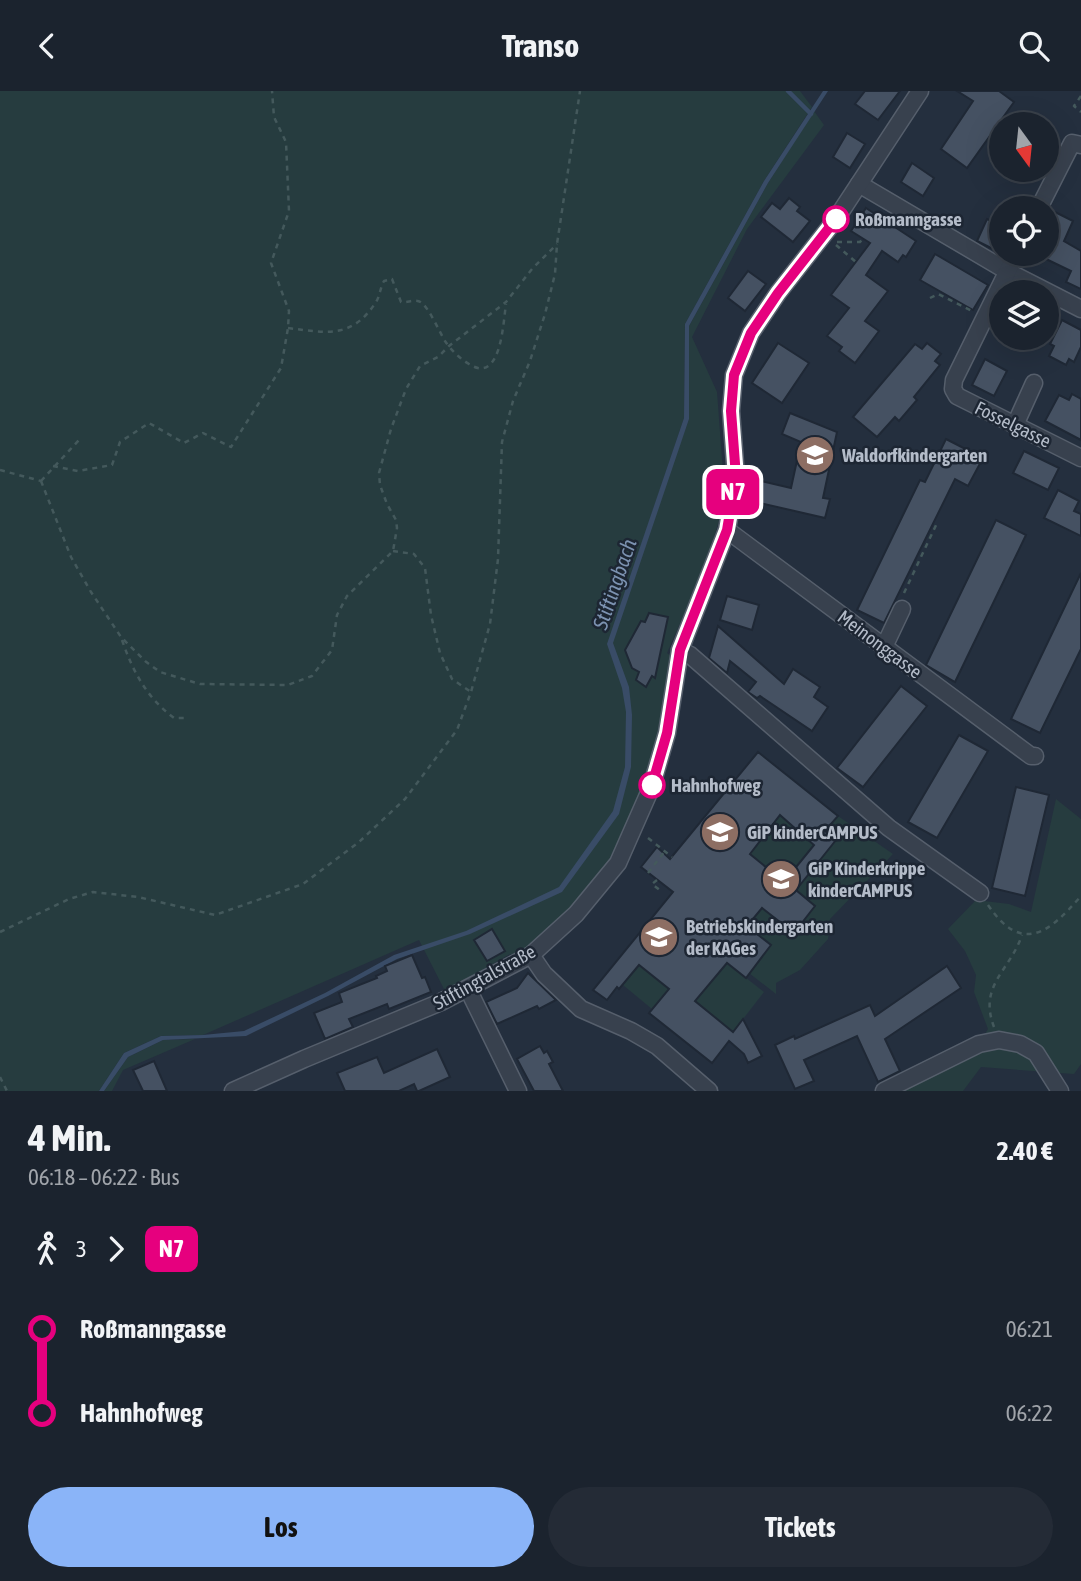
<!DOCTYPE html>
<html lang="de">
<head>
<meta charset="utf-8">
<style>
  :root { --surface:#1b232e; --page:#242b36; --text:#f1f3f6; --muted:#a0a4aa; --line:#39404a; --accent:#8ab4f8 }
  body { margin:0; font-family:"Asap Condensed",sans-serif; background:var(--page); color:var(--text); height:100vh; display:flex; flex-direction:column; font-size:26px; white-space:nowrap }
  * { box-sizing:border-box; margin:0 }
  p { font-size:23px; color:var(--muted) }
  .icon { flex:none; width:38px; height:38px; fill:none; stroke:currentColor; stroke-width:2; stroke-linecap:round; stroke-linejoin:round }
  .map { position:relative; height:1000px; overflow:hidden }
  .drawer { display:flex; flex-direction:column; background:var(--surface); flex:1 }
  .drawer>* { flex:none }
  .badge { padding:0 14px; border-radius:10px; font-size:24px; line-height:46px }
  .needle { width:46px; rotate:165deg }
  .fabs { position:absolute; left:989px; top:21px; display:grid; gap:14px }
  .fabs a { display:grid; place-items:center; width:70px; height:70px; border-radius:50%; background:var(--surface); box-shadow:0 7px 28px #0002,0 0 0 2px var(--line); font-size:35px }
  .map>.badge { position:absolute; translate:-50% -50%; box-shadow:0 0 0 4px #fff }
  .legs { display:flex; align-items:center; gap:10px; height:77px; padding:0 28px; font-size:23px }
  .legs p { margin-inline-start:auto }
  .headline { display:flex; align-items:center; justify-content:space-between; height:119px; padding:0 28px }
  h1 { font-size:38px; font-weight:700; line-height:52px }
  .primary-button { display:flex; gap:14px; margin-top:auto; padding:14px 28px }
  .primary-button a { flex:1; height:80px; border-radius:42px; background:var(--accent); color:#111; font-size:28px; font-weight:700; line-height:80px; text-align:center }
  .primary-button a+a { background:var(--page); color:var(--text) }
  ul { padding:0 28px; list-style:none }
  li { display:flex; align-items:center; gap:24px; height:84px; font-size:26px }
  li i { display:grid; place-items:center; width:10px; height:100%; margin:0 9px; background:currentColor }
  li i::after { content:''; width:18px; height:18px; margin:-9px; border:5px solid; border-radius:50%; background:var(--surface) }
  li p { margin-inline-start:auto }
  li:first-child i { background:linear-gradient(#0000 50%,currentColor 0) }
  li:last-child i { background:linear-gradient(currentColor 50%,#0000 0) }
  header { display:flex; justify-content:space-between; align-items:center; height:91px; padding:0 28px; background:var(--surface); font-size:32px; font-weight:700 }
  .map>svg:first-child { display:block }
  .green { fill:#263c3f }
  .water { fill:#394c67 }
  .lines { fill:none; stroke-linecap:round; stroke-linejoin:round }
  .stream { stroke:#394c67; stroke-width:4.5 }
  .building { fill:#455162; stroke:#1f2835; stroke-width:2; fill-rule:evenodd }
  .minor-casing { stroke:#565f6c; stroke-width:19 }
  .path { stroke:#44595c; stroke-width:2.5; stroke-dasharray:5 5; stroke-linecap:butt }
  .minor { stroke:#38414e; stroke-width:16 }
  .line-1-casing { stroke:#fff; stroke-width:16 }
  .line-1 { stroke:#e6007e; stroke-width:10 }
  .stop-1-dot { fill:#fff; stroke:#e6007e; stroke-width:3.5 }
  .labels { text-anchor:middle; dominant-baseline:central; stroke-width:5; stroke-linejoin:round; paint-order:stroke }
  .stop-label { font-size:19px; font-weight:bold; fill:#b4bcc9; stroke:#1d2633; text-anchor:start }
  .street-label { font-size:19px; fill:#b4bcc9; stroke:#1d2633 }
  .poi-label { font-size:19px; font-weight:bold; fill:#b4bcc9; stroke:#1d2633; text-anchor:start }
  .water-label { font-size:21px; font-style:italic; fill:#7c92b1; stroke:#1d2633 }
</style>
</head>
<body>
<header><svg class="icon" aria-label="back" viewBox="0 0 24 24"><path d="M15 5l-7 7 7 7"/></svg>Transo<svg class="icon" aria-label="search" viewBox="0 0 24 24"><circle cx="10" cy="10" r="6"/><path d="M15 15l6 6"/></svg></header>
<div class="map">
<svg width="1081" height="1000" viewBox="0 0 1081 1000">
  <rect width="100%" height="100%" fill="#242f3e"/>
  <g class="green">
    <path d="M0 0H800L812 16 764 90 685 233 684 327 619 521 689 328V235L768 92 814 20 824 34 747 138 692 246 717 301 725 408 707 471 667 562 679 572 667 642 618 772 522 868 510 863 445 900 419 849 203 944 161 945 124 962 99 1000H0Z"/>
    <path d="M1056 708 1081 728V973L1074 983 981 976 963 1000H884L979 953 988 938 974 901 976 884 965 860 948 838 976 809 1009 813 1031 821Z"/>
    <path d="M780 725 814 754 784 791 750 763Z"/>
    <path d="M838 725 893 763 830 828 828 848 800 879 776 892V903L749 882 771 854 747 835 762 817 794 841 815 815 796 799 836 749 825 740Z"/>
    <path d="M727 872 764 901 733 941 695 910Z"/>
    <path d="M639 874 669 898 652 918 623 894Z"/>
    <path d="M195 948 123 979 112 1000H104L128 966 163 949Z"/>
  </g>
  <path class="water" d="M823 0H828L768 92 689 235V328L613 552 629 596 632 624 631 676 619 723 562 801 470 843 397 868 328 905 246 945 163 949 128 966 104 1000H99L124 962 161 945 203 944 244 940 325 902 394 864 466 840 559 796 613 720 625 676 626 621 622 597 607 553 684 327 685 233 764 90Z"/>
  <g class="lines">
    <path class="stream" d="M788 0 811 23"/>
  </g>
  <g class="building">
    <path d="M865 0H900L878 29 855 13Z"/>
    <path d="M957 0H999L1014 11 967 77 941 58 973 10Z"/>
    <path d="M847 42 865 53 850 77 833 66Z"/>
    <path d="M912 72 934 87 923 105 901 91Z"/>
    <path d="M789 107 800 116 797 120 810 130 793 151 761 126 772 112 780 118Z"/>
    <path d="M866 117 916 150 906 166 903 164 898 171 882 160 866 184 888 200 865 230 879 240 855 272 839 260 842 256 827 245 849 217 831 204 870 152 851 140Z"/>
    <path d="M1055 121 1073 130 1064 150 1081 160V198L1066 191 1071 180 1046 168V136Z"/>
    <path d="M987 128 1001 135V162L977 150Z"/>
    <path d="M935 163 988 194 973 219 920 189Z"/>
    <path d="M748 180 766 193 745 220 728 207Z"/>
    <path d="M1062 229 1081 239V256L1074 271 1069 268 1066 274 1049 265 1054 255 1050 253Z"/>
    <path d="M778 252 809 272 782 312 752 292Z"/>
    <path d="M927 252 941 263 935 270 940 274 914 306 917 309 899 330 895 326 877 346 853 326 915 253 922 258Z"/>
    <path d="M985 268 1007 280 994 305 972 294Z"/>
    <path d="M1072 303 1081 308V349L1045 330 1059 304 1069 309Z"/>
    <path d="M790 322 837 341 823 407 830 408 825 427 747 409 752 388 791 397 801 351 782 343Z"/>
    <path d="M946 348 983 367 968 395 955 388 884 532 857 519 920 389 925 391Z"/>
    <path d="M1024 360 1059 377 1048 399 1013 382Z"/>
    <path d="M1058 399 1079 410 1074 420 1081 423V445L1044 427Z"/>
    <path d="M996 429 1026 444 955 591 926 574Z"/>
    <path d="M1081 482V558L1040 642 1011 628Z"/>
    <path d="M727 505 759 514 752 539 720 529Z"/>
    <path d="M649 522 668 526 655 587 652 585 646 596 636 589 639 581 632 577 625 559 641 530 645 531Z"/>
    <path d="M718 535 784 593 793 578 820 596 814 606 828 616 812 640 760 605 757 607 748 601 756 591 730 570 727 582 709 567Z"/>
    <path d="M901 595 927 615 863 696 837 677Z"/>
    <path d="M959 644 988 660 937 747 908 731Z"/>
    <path d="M758 661 838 725 825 740 836 749 796 799 815 815 794 842 762 817 747 835 771 854 746 887 727 872 695 910 733 941 743 928 762 965 748 972 744 963 729 950 712 972 649 922 669 898 639 874 619 898 617 896 607 909 593 899 673 801 641 776 657 756 670 768ZM780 724 814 754 784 791 750 763Z"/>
    <path d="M1016 696 1049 704 1025 805 992 797Z"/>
    <path d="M492 838 505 860 487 870 474 849Z"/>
    <path d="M412 864 422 887 425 886 431 901 389 918 387 913 349 928 353 936 325 948 314 922 342 911 339 902 377 887 376 885 387 880 385 875Z"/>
    <path d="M947 875 961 897 885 948 900 980 878 991 857 945 804 969 814 990 795 998 775 954 794 945 795 948 870 914 875 925Z"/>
    <path d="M528 882 556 909 539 918 537 915 497 933 486 911 517 897Z"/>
    <path d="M540 955 544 962 547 960 553 971 549 973 563 1000H534L517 968Z"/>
    <path d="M437 958 450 986 419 1000H417L414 993 399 1000H345L337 982 377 966 384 982Z"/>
    <path d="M154 970 167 1000H143L133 979Z"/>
  </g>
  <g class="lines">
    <g class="minor-casing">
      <g id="minor">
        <path d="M859 93 1007 180 1081 218"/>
        <path d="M1039 117 1072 52 1081 54"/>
        <path d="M1016 163 954 289 953 298 957 305 1081 367"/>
        <path d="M1015 334 1034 292"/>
        <path d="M727 439 1031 665H1035"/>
        <path d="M884 556 902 518"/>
        <path d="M680 559 690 564 889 737 980 802"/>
        <path d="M531 864 544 883 581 918 631 940 657 955 709 1000"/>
        <path d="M468 898 518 1000"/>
        <path d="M233 1000 304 968 441 911 531 864 576 823 618 772 651 697 667 642 680 559 727 439 736 386 731 320 734 284 751 242 778 202 836 128 920 0"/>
        <path d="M884 1000 979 953 999 949 1020 953 1036 962 1060 1000"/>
      </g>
    </g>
    <g class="path">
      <path d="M1081 5 1074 15 1081 21"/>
      <path d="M837 151H860L863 147"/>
      <path d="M836 154 856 171"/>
      <path d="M930 207 938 203 972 220"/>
      <path d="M288 237C327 242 352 248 376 211 380 205 380 197 384 190L392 188 401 211C408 212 416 207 422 212 430 219 439 240 445 250 451 259 459 267 469 273 501 294 503 233 506 213"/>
      <path d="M53 375 78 380 112 374 120 351 149 332 184 352 203 342 231 356 281 277 288 237 289 220 271 172 289 120 286 51 274 26 272 0"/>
      <path d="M0 379 41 390"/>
      <path d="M41 390 71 466 91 501 121 546 145 570 160 581 200 593 288 594 312 585 332 559 337 524 347 505 393 460 397 437 396 429 387 413 380 394 379 382 391 338 406 298 420 275 438 266 449 255 506 211 532 178 557 153"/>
      <path d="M41 390 79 349"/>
      <path d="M393 460 414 463 425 477 431 524 440 562 452 588 471 601"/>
      <path d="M904 502 937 432"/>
      <path d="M122 549C133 581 147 607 174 627H184"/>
      <path d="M648 747 672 766"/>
      <path d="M648 782 665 760"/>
      <path d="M657 789 652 793 661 800"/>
      <path d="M988 814C1022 864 1049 842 1081 805"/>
      <path d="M0 841 69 808 93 801 138 806 215 824 303 793 359 751 405 708 457 639 471 601 490 533 498 468 502 351 513 310 530 270 545 223 555 183 557 153 580 0"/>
      <path d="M994 936C978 894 1010 880 1022 844"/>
      <path d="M0 986 7 1000"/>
    </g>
    <use href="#minor" class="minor"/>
  </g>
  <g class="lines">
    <g class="line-1-casing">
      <path id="line-1" d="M652 694 667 642 680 559 727 439 736 386 731 320 734 284 751 242 778 202 836 128"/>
    </g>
    <use href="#line-1" class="line-1"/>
  </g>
  <defs>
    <g id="school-disc" transform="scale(2.0125)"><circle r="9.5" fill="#8d6e63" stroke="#1d2633"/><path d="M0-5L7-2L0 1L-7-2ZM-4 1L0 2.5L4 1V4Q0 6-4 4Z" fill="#fff"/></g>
  </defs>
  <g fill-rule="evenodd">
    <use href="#school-disc" x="815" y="364"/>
    <use href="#school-disc" x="720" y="741"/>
    <use href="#school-disc" x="781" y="788"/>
    <use href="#school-disc" x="659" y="846"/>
  </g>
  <g class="stop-1-dot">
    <circle cx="836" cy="128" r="12"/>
    <circle cx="652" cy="694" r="12"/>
  </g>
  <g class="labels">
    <g class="stop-label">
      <text x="855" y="128">Roßmanngasse</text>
      <text x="671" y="694">Hahnhofweg</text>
    </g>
    <g class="street-label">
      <text transform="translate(1013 333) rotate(26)">Fosselgasse</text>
      <text transform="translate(880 553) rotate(37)">Meinonggasse</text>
      <text transform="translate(484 886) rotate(-29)">Stiftingtalstraße</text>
    </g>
    <g class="poi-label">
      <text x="842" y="364">Waldorfkindergarten</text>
      <text x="747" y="741">GiP kinderCAMPUS</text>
      <text x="808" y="777">GiP Kinderkrippe<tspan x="808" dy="22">kinderCAMPUS</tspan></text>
      <text x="686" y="835">Betriebskindergarten<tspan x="686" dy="22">der KAGes</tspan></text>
    </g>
    <g class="water-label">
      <text transform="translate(614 493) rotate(-71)">Stiftingbach</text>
    </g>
  </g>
</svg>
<div class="fabs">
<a><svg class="needle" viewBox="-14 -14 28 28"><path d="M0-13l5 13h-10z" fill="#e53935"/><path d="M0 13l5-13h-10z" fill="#a0a4aa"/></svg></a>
<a><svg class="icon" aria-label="locate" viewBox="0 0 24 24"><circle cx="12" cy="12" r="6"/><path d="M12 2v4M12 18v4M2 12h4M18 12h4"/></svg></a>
<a><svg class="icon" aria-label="layers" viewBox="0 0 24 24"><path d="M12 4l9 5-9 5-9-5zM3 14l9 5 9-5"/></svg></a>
</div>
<b class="badge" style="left:733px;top:401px;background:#e6007e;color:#fff">N7</b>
</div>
<section class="drawer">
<div class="headline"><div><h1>4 Min.</h1><p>06:18 – 06:22 · Bus</p></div><b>2.40 €</b></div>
<div class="legs"><svg class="icon" aria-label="walk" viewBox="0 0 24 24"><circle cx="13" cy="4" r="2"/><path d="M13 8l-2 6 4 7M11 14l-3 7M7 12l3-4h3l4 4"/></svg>3<svg class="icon" aria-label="forward" viewBox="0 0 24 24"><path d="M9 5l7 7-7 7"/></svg><b class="badge" style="background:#e6007e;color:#fff">N7</b></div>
<ul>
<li><i style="color:#e6007e"></i><b>Roßmanngasse</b><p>06:21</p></li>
<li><i style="color:#e6007e"></i><b>Hahnhofweg</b><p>06:22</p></li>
</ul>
<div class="primary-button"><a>Los</a><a>Tickets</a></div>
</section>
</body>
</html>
